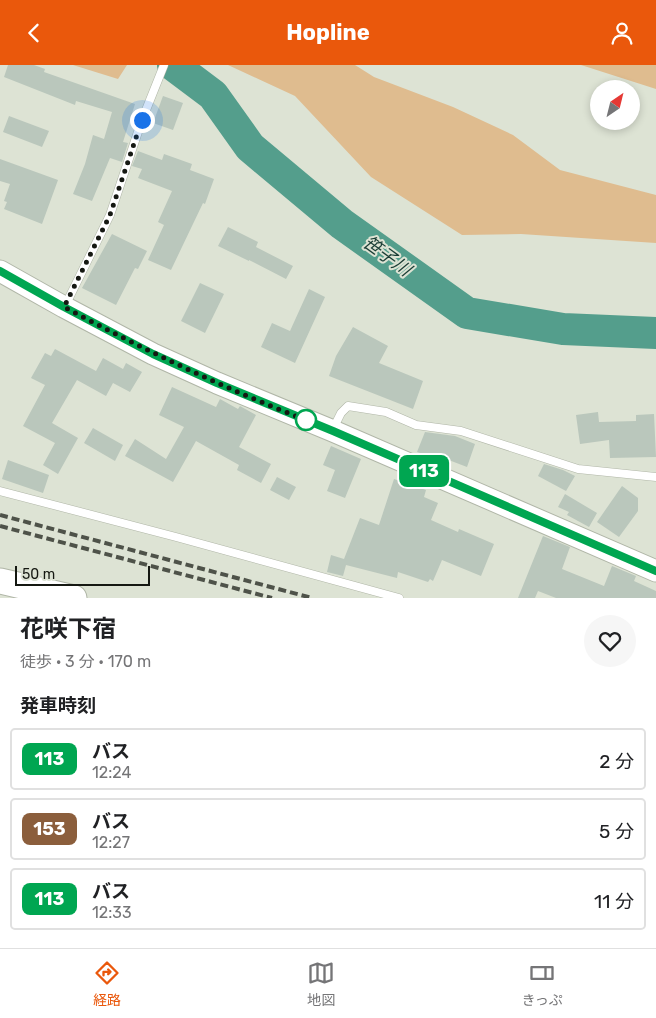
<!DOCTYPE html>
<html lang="ja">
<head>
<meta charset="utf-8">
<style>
  :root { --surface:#fff; --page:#f6f6f6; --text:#202124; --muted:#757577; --line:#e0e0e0; --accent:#ea580c }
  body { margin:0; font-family:Rubik,"Noto Sans JP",sans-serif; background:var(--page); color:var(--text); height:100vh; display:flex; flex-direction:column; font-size:19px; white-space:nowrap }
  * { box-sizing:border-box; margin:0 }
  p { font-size:16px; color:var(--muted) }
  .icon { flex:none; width:28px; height:28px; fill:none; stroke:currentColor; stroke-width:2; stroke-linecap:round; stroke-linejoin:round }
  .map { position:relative; height:533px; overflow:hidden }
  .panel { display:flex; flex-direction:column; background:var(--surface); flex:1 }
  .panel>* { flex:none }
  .badge { padding:0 10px; border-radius:8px; font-size:18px; line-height:32px }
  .needle { width:32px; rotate:35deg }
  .fabs { position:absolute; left:590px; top:15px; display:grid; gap:10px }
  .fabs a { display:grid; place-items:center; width:50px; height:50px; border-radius:50%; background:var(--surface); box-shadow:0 2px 8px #0003; font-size:25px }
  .scale { position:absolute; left:15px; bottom:12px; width:135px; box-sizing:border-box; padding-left:5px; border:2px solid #151812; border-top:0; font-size:14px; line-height:18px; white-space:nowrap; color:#151812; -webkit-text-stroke:4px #dde3d4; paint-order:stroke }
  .you { position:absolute; width:25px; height:25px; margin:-12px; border:4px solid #fff; border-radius:50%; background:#1a73e8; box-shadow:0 0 0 8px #1a73e833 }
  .map>.badge { position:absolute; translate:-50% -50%; box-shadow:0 0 0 2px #fff }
  h2 { padding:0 20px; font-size:19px; line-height:45px }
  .round { display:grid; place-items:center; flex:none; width:52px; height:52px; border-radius:26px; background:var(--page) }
  .head { display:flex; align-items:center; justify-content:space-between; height:85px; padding:0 20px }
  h1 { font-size:24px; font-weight:700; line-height:38px }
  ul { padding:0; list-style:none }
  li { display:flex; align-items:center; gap:15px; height:62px; margin:0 10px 8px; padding:0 10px; border:2px solid var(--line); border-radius:5px }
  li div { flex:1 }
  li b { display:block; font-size:19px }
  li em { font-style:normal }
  li .badge { min-width:55px; font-weight:700; text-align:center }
  header { display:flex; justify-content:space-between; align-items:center; height:65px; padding:0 20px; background:var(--accent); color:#fff; font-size:22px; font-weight:700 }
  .tabs { display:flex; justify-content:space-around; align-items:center; height:70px; border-top:1px solid var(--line); background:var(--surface); font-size:14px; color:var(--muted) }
  .tabs a { display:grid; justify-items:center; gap:2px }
  .tabs .current { color:var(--accent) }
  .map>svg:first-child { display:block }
  .green { fill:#dfbc8f }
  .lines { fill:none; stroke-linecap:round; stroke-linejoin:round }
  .river { stroke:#549e8c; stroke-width:32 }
  .building { fill:#bac7bc }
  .service-casing { stroke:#b0b6a7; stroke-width:9 }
  .secondary-casing { stroke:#b0b6a7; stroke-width:23 }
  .trunk-casing { stroke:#b0b6a7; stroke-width:27 }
  .service { stroke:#fff; stroke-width:8 }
  .secondary { stroke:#fff; stroke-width:21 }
  .trunk { stroke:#fff; stroke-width:25 }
  .rail { stroke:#4e5249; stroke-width:4; stroke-dasharray:8 4; stroke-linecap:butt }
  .line-casing { stroke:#fff; stroke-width:11 }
  .line { stroke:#00a651; stroke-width:8 }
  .walk { stroke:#151812; stroke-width:5; stroke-dasharray:0 9 }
  .stop-dot { fill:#fff; stroke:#00a651; stroke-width:2.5 }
  .labels { text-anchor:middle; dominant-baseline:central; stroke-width:4; stroke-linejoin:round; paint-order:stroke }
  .water-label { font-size:18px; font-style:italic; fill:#193c34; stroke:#dde3d4 }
</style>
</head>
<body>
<header><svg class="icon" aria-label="back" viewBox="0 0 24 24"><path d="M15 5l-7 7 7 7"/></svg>Hopline<svg class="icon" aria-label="person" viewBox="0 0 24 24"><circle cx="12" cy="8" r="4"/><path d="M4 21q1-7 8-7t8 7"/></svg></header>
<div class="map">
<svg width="656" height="533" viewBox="0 0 656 533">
  <rect width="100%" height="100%" fill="#dde3d4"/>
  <g class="green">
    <path d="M73 0H127L118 14Z"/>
    <path d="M228 0H355L374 12 453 42 513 70 560 105 656 130V178L521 169 462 170 371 112 295 31Z"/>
    <path d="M581 0H656V24Z"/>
  </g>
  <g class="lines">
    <path class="river" d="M173 0 213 30 250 82 342 159 467 248 563 264 656 268"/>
  </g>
  <g class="building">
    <path d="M8 0H34L45 4 44 7 135 39 123 77 128 78 122 97 110 93 92 136 73 129 85 99 93 70 104 74 112 47 76 36 75 40 4 12Z"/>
    <path d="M163 31 183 38 173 65 153 58Z"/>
    <path d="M9 51 49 66 42 82 3 67Z"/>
    <path d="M138 86 162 95 164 89 192 99 190 105 214 114 205 139 203 138 171 205 148 195 164 160 158 157 172 126 138 113 142 104 132 101Z"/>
    <path d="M0 94 58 115 42 159 4 144 7 137 4 136 10 119 0 116Z"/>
    <path d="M228 162 258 177 256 182 293 201 286 214 249 195V196L218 181Z"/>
    <path d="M112 169 147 186 138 204 135 203 116 240 82 223Z"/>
    <path d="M200 218 224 229 205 268 181 256Z"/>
    <path d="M309 224 325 232 295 298 261 282 272 258 290 266Z"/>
    <path d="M353 262 388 281 379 298 423 316 413 344 329 311 336 291Z"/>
    <path d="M55 284 96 306 103 293 123 304 126 298 142 307 130 327 113 318 106 331 77 315 52 358 78 373 58 409 43 400 55 378 23 361 45 320 31 313 45 288 51 291Z"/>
    <path d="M172 322 216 342 220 334 238 344 240 341 256 350 239 382 271 399 261 418 237 405 239 400 196 376 173 417 125 391 135 374 166 394 184 362 159 350Z"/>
    <path d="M598 347 599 357 636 356V350L654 349 656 392 610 393 609 375 580 379 576 350Z"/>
    <path d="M93 363 123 380 115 396 84 378Z"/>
    <path d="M425 367 455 371 475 379 467 402 433 389 432 392 417 387Z"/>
    <path d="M331 381 361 394 345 433 327 426 335 405 323 400Z"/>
    <path d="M8 395 49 410 43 428 2 414Z"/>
    <path d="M544 399 563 405 575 411 566 426 538 411Z"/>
    <path d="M277 412 296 422 289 435 270 425Z"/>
    <path d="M394 414 426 425 424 432 438 438 431 455 458 467 459 464 494 479 481 511 442 495 433 516 430 514 428 517 398 507 397 513 346 500 343 511 327 507 331 490 344 494 360 453 379 460Z"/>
    <path d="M622 421 638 433V446L619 472 597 457Z"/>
    <path d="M565 429 597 448 589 462 567 450 569 447 558 442Z"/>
    <path d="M543 471 570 482 562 504 604 521 612 501 636 511 634 516 656 526V533H556L538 526 535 533H518Z"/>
  </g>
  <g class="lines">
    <g class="service-casing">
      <g id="service">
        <path d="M65 241 110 150 142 55 164 0"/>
        <path d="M333 364 341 348 348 341 386 347 416 360 461 366 578 404 656 412"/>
        <path d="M0 426 176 472 399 533"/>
      </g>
    </g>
    <g class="secondary-casing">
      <path id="secondary" d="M0 206 64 242 153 289 217 318 333 366 656 506"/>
    </g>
    <g class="trunk-casing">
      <path id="trunk" d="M0 516 74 533"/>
    </g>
    <use href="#service" class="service"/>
    <use href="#secondary" class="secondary"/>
    <use href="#trunk" class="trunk"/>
    <g class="rail">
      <path d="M0 450 312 533"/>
      <path d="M0 461 272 533"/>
    </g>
  </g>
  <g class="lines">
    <g class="line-casing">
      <path id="line" d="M0 206 64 242 153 289 217 318 333 366 656 506"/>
    </g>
    <use href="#line" class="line"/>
    <path class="walk" d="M142 55 110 150 64 242C143 284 223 323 306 355"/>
  </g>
  <circle class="stop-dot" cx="306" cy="355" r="10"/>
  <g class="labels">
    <g class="water-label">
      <text transform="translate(387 191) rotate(36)">笹子川</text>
    </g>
  </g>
</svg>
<div class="fabs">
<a><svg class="needle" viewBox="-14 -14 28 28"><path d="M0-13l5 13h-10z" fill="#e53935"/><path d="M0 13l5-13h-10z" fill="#757577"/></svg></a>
</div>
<div class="scale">50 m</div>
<div class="you" style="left:142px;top:55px"></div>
<b class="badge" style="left:424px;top:406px;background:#00a651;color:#fff">113</b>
</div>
<section class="panel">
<div class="head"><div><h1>花咲下宿</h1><p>徒歩 · 3 分 · 170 m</p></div><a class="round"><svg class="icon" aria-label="heart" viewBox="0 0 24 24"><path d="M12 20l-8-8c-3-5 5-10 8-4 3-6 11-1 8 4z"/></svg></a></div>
<h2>発車時刻</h2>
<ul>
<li><span class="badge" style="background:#00a651;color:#fff">113</span><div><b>バス</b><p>12:24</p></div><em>2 分</em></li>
<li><span class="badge" style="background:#8b5e3c;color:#fff">153</span><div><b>バス</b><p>12:27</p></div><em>5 分</em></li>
<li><span class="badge" style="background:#00a651;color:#fff">113</span><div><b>バス</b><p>12:33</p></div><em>11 分</em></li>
</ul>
</section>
<nav class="tabs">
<a class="current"><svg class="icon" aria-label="directions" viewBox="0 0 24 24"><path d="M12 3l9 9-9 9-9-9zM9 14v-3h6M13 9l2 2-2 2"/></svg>経路</a>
<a><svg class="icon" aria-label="map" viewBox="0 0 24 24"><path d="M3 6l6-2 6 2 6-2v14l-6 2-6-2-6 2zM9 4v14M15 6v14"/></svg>地図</a>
<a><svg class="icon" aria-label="tickets" viewBox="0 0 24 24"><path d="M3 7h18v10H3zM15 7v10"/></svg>きっぷ</a>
</nav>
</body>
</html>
